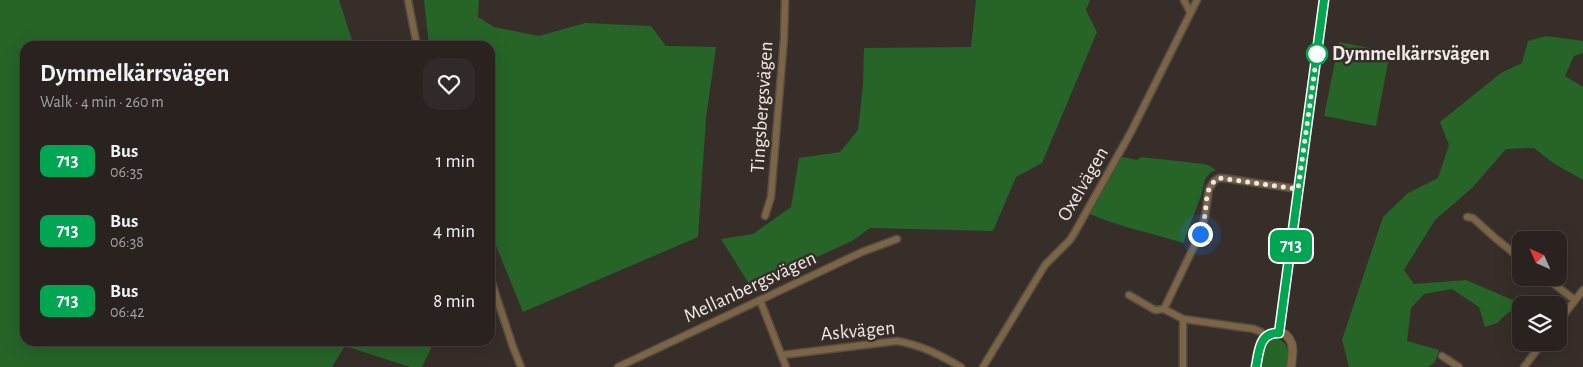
<!DOCTYPE html>
<html lang="en">
<head>
<meta charset="utf-8">
<style>
  :root { --surface:#29221f; --page:#312a28; --text:#f1f3f6; --muted:#a5a4a4; --line:#453f3d }
  body { margin:0; font-family:"Alegreya Sans",sans-serif; background:var(--page); color:var(--text); height:100vh; display:flex; flex-direction:column; font-size:19px; white-space:nowrap }
  * { box-sizing:border-box; margin:0 }
  p { font-size:16px; color:var(--muted) }
  .icon { flex:none; width:28px; height:28px; fill:none; stroke:currentColor; stroke-width:2; stroke-linecap:round; stroke-linejoin:round }
  .map { position:relative; flex:1; overflow:hidden }
  .sheet { position:absolute; left:20px; top:41px; width:475px; height:305px; display:flex; flex-direction:column; background:var(--surface); border-radius:15px; box-shadow:0 5px 20px #0002,0 0 0 1px var(--line) }
  .sheet>* { flex:none }
  .badge { padding:0 10px; border-radius:8px; font-size:18px; line-height:32px }
  .needle { width:32px; rotate:315deg }
  .tools { position:absolute; left:1512px; top:231px; display:grid; gap:10px }
  .tools a { display:grid; place-items:center; width:55px; height:55px; border-radius:10px; background:var(--surface); box-shadow:0 5px 20px #0002,0 0 0 1px var(--line); font-size:25px }
  .you { position:absolute; width:25px; height:25px; margin:-12px; border:4px solid #fff; border-radius:50%; background:#1a73e8; box-shadow:0 0 0 8px #1a73e833 }
  .map>.badge { position:absolute; translate:-50% -50%; box-shadow:0 0 0 2px #fff }
  .round { display:grid; place-items:center; flex:none; width:52px; height:52px; border-radius:15px; background:var(--page) }
  .overview { display:flex; align-items:center; justify-content:space-between; height:85px; padding:0 20px }
  h1 { font-size:24px; font-weight:700; line-height:38px }
  ul { padding:0; list-style:none }
  li { display:flex; align-items:center; gap:15px; height:70px; padding:0 20px }
  li div { flex:1 }
  li b { display:block; font-size:19px }
  li em { font-style:normal }
  li .badge { min-width:55px; font-weight:700; text-align:center }
  .map>svg:first-child { display:block }
  .green { fill:#266428 }
  .lines { fill:none; stroke-linecap:round; stroke-linejoin:round }
  .minor-casing { stroke:#554c47; stroke-width:9 }
  .tertiary-casing { stroke:#554c47; stroke-width:10 }
  .minor { stroke:#7b6544; stroke-width:6 }
  .tertiary { stroke:#7b6544; stroke-width:8 }
  .line-casing { stroke:#fff; stroke-width:11 }
  .line { stroke:#00a651; stroke-width:8 }
  .walk { stroke:#f0e9e6; stroke-width:5; stroke-dasharray:0 9 }
  .stop-dot { fill:#fff; stroke:#00a651; stroke-width:2.5 }
  .labels { text-anchor:middle; dominant-baseline:central; stroke-width:5; stroke-linejoin:round; paint-order:stroke }
  .stop-label { font-size:20px; font-weight:bold; fill:#f0e9e6; stroke:#372e29; text-anchor:start }
  .street-label { font-size:20px; fill:#f0e9e6; stroke:#372e29 }
</style>
</head>
<body>
<div class="map">
<svg width="1583" height="367" viewBox="0 0 1583 367">
  <rect width="100%" height="100%" fill="#372e29"/>
  <g class="green">
    <path d="M0 0H339L354 46H25V341H429L431 349 422 367H410L345 346 332 367H0Z"/>
    <path d="M424 0H479L478 17 494 27 539 36 585 23 651 26 666 46 716 47 706 118 698 237 523 312 490 231V46H429Z"/>
    <path d="M976 0H1090L1086 10 1097 32 1042 163 1016 177 993 231 870 228 852 241 751 287 721 239 753 234 791 207 799 158 840 152 858 130 863 85 864 48 971 47Z"/>
    <path d="M1546 36 1583 41V53L1574 56 1565 76 1583 87V180L1553 163 1534 148 1506 149 1473 187 1435 220 1404 270 1414 284 1466 280 1515 301 1517 308 1509 312 1497 323 1485 327 1479 307 1452 289 1424 294 1411 308 1407 341 1439 350 1435 362 1428 367H1349L1342 340 1383 217 1408 193 1438 178 1449 145 1440 122 1501 73 1522 63 1528 41Z"/>
    <path d="M1339 42 1390 52 1376 126 1324 116Z"/>
    <path d="M1122 157 1137 160 1141 157 1204 164 1210 166 1216 170 1211 172 1205 179 1201 196 1183 243C1152 233 1119 227 1090 214Z"/>
    <path d="M1276 338C1290 343 1289 354 1287 367H1260C1262 355 1263 341 1276 338Z"/>
  </g>
  <g class="lines">
    <g class="minor-casing">
      <g id="minor">
        <path d="M408 0 417 46"/>
        <path d="M1184 0 1190 12"/>
        <path d="M765 216 771 197 784 38 785 0"/>
        <path d="M1467 217 1473 218 1494 237 1521 259"/>
        <path d="M490 277 513 347 521 367"/>
        <path d="M1546 278 1575 300"/>
        <path d="M1129 295 1155 310 1164 309"/>
        <path d="M760 300 786 367"/>
        <path d="M1164 309 1200 234 1205 216 1209 189 1214 181 1219 178H1223L1298 189"/>
        <path d="M1164 309 1183 319 1254 329 1261 332 1266 337"/>
        <path d="M1559 321 1583 290"/>
        <path d="M782 355 897 341C921 345 940 355 961 367"/>
        <path d="M1442 356 1459 367"/>
        <path d="M618 367 862 252 897 239"/>
        <path d="M983 367 1045 265 1070 240 1075 232 1131 132 1197 0"/>
        <path d="M1183 367V319"/>
        <path d="M1524 367 1543 342"/>
      </g>
    </g>
    <g class="tertiary-casing">
      <g id="tertiary">
        <path d="M1279 333 1324 0"/>
        <path d="M1256 367C1259 348 1259 328 1285 334 1296 343 1292 355 1291 367"/>
      </g>
    </g>
    <use href="#minor" class="minor"/>
    <use href="#tertiary" class="tertiary"/>
  </g>
  <g class="lines">
    <g class="line-casing">
      <path id="line" d="M1256 367C1259 352 1259 332 1279 333L1324 0"/>
    </g>
    <use href="#line" class="line"/>
    <path class="walk" d="M1200 234C1202 228 1204 221 1205 214 1207 201 1205 186 1219 178L1298 189 1318 47 1317 54"/>
  </g>
  <circle class="stop-dot" cx="1317" cy="54" r="10"/>
  <g class="labels">
    <g class="stop-label">
      <text x="1332" y="54">Dymmelkärrsvägen</text>
    </g>
    <g class="street-label">
      <text transform="translate(762 107) rotate(-86)">Tingsbergsvägen</text>
      <text transform="translate(1083 184) rotate(-60)">Oxelvägen</text>
      <text transform="translate(750 287) rotate(-25)">Mellanbergsvägen</text>
      <text transform="translate(858 331) rotate(-5)">Askvägen</text>
    </g>
  </g>
</svg>
<div class="tools">
<a><svg class="needle" viewBox="-14 -14 28 28"><path d="M0-13l5 13h-10z" fill="#e53935"/><path d="M0 13l5-13h-10z" fill="#a5a4a4"/></svg></a>
<a><svg class="icon" aria-label="layers" viewBox="0 0 24 24"><path d="M12 4l9 5-9 5-9-5zM3 14l9 5 9-5"/></svg></a>
</div>
<div class="you" style="left:1200px;top:234px"></div>
<b class="badge" style="left:1291px;top:246px;background:#00a651;color:#fff">713</b>
<section class="sheet">
<div class="overview"><div><h1>Dymmelkärrsvägen</h1><p>Walk · 4 min · 260 m</p></div><a class="round"><svg class="icon" aria-label="heart" viewBox="0 0 24 24"><path d="M12 20l-8-8c-3-5 5-10 8-4 3-6 11-1 8 4z"/></svg></a></div>
<ul>
<li><span class="badge" style="background:#00a651;color:#fff">713</span><div><b>Bus</b><p>06:35</p></div><em>1 min</em></li>
<li><span class="badge" style="background:#00a651;color:#fff">713</span><div><b>Bus</b><p>06:38</p></div><em>4 min</em></li>
<li><span class="badge" style="background:#00a651;color:#fff">713</span><div><b>Bus</b><p>06:42</p></div><em>8 min</em></li>
</ul>
</section>
</div>
</body>
</html>
